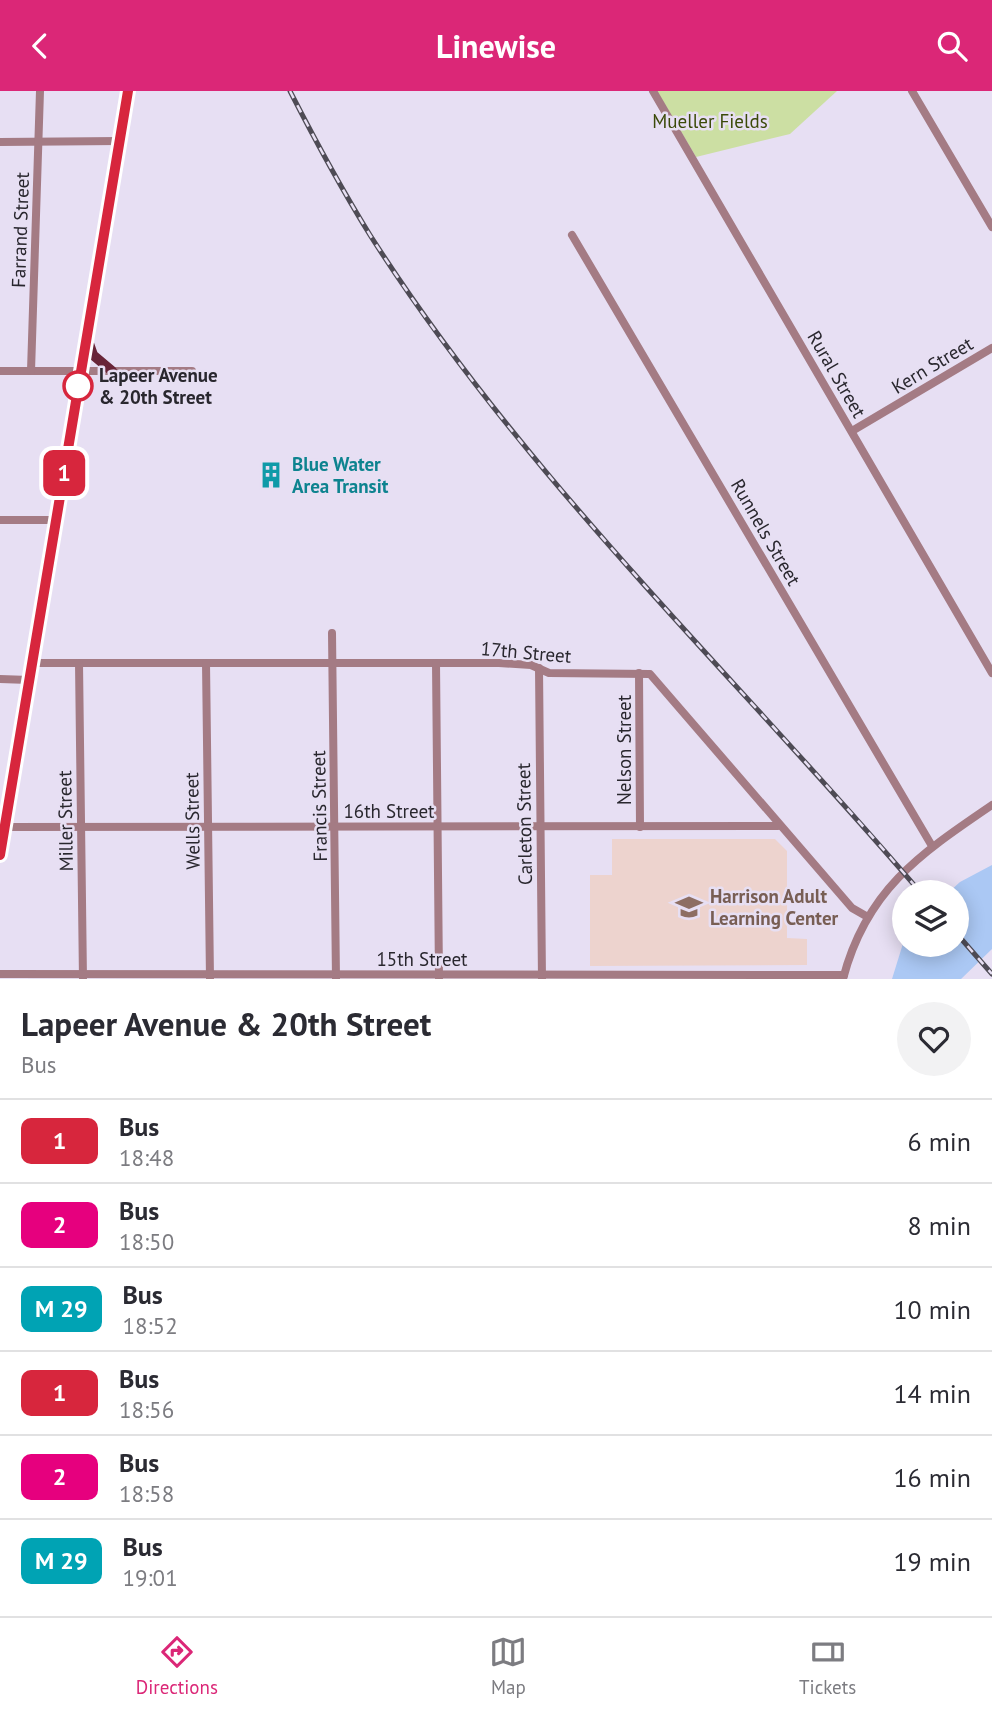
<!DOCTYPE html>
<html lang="en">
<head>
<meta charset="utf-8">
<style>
  :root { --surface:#fff; --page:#f2f2f3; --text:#2b2b33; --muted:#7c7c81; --line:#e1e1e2; --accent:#db2777 }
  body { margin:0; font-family:"PT Sans",sans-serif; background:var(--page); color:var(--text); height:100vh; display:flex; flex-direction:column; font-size:26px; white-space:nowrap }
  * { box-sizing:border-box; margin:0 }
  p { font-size:23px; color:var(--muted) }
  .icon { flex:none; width:38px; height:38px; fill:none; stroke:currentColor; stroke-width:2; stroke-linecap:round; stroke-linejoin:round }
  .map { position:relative; height:888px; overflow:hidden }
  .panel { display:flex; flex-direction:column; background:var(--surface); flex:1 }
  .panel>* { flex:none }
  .badge { padding:0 14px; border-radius:10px; font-size:24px; line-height:46px }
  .tools { position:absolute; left:892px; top:789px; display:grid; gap:14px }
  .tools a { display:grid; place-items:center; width:77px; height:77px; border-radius:50%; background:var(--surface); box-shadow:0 4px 18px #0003; font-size:35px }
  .map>.badge { position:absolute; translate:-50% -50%; box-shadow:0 0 0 4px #fff }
  .round { display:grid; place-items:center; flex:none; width:74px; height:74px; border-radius:37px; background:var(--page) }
  .headline { display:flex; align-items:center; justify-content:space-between; height:119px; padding:0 21px }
  h1 { font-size:33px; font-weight:600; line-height:52px }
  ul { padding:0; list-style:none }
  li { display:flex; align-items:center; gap:21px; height:84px; padding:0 21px; border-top:2px solid var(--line) }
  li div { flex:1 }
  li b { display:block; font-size:26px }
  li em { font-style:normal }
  li .badge { min-width:77px; font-weight:700; text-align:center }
  header { display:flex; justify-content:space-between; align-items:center; height:91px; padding:0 21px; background:var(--accent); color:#fff; font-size:32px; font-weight:600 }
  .tab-bar { display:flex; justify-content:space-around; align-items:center; height:98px; border-top:2px solid var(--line); background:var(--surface); font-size:19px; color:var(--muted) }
  .tab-bar a { display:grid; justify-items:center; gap:4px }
  .tab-bar .on { color:var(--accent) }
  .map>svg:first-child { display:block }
  .education { fill:#edd3ce }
  .green { fill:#ccdfa3 }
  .water { fill:#abc8f4 }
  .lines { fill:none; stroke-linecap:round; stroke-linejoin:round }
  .minor { stroke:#a47b84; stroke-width:8 }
  .major { stroke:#682538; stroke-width:10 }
  .rail-casing { stroke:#4e4b55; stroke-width:5 }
  .rail { stroke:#e7dff3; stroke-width:2.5; stroke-dasharray:8; stroke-linecap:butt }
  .line-casing { stroke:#fff; stroke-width:16 }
  .line { stroke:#d7263d; stroke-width:10 }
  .stop-dot { fill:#fff; stroke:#d7263d; stroke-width:3.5 }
  .labels { text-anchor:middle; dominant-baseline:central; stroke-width:5; stroke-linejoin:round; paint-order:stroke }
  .park-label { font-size:19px; fill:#3b4a09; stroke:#e7dff3 }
  .street-label { font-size:19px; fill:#29272e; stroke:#e7dff3 }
  .stop-label { font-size:19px; font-weight:bold; fill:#29272e; stroke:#e7dff3; text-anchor:start }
  .culture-label { font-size:19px; font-weight:bold; fill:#0d838f; stroke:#e7dff3; text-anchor:start }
  .education-label { font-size:19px; font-weight:bold; fill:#785e54; stroke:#e7dff3; text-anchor:start }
</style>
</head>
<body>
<header><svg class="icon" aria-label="back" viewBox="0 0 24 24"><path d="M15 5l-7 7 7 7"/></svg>Linewise<svg class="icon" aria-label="search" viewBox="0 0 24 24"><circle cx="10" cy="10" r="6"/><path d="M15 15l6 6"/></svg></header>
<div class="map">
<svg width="992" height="888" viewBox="0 0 992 888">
  <rect width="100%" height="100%" fill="#e7dff3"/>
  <path class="education" d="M612 748H775L787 760V847L807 848V874L590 875V784H612Z"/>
  <path class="green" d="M657 0H837L790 43 696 66Z"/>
  <path class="water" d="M992 774V858L961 888H892L905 846V854H957V802L949 801 960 791Z"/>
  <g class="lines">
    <g class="minor">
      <path d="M653 0 992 582"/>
      <path d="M912 0 992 136"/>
      <path d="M0 51 119 50"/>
      <path d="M572 144 932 755"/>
      <path d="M0 280H192"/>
      <path d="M31 280 40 0"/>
      <path d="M852 340 992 257"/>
      <path d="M0 429H57"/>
      <path d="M332 542 336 888"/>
      <path d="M32 572H499L531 574 549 582 650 583 852 817 866 825"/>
      <path d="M79 572 83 888"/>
      <path d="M206 572 210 887"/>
      <path d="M436 572 439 887"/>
      <path d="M539 577 542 888"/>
      <path d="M639 582 640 736"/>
      <path d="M0 588 29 589"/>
      <path d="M1 736 778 735"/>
      <path d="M0 883 844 884"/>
      <path d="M843 888C866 799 920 763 992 714"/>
    </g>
    <g class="major">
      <path d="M87 247 93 264 112 280"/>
      <path d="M0 764 128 0"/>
    </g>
    <g class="rail-casing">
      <g id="rail">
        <path d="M290 0C315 49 341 97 370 144 524 386 736 585 921 802"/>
        <path d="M957 843 992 883"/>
      </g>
    </g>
    <use href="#rail" class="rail"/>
  </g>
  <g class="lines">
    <g class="line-casing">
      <path id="line" d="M0 764 128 0"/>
    </g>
    <use href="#line" class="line"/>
  </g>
  <defs>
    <g id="building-bare" transform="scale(2.1)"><path d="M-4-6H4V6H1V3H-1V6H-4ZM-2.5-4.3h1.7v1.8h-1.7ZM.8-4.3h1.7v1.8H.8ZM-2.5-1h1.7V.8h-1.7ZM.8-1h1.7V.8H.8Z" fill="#0f9aa8" stroke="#e7dff3" stroke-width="2.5" paint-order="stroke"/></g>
    <g id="school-bare" transform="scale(2.1)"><path d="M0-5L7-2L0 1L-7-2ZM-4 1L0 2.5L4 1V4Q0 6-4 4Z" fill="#8d6e63" stroke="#e7dff3" stroke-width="2.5" paint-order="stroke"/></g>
  </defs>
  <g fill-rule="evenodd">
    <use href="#building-bare" x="271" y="384"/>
    <use href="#school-bare" x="689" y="816"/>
  </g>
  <circle class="stop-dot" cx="78" cy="295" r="14"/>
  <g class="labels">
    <g class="park-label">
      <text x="710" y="30">Mueller Fields</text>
    </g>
    <g class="street-label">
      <text transform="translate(20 139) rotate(-88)">Farrand Street</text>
      <text transform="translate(932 274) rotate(-31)">Kern Street</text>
      <text transform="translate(837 283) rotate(60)">Rural Street</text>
      <text transform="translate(766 441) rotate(60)">Runnels Street</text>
      <text transform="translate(526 561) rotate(5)">17th Street</text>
      <text transform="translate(624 659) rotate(-90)">Nelson Street</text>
      <text transform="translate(319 715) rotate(-91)">Francis Street</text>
      <text x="389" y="720">16th Street</text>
      <text transform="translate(65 730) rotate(-91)">Miller Street</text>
      <text transform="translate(192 730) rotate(-91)">Wells Street</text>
      <text transform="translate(524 733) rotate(-91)">Carleton Street</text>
      <text x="422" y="868">15th Street</text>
    </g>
    <g class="stop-label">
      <text x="99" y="284">Lapeer Avenue<tspan x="99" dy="22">&amp; 20th Street</tspan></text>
    </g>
    <g class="culture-label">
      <text x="292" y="373">Blue Water<tspan x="292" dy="22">Area Transit</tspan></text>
    </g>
    <g class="education-label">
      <text x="710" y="805">Harrison Adult<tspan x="710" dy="22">Learning Center</tspan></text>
    </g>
  </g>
</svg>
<div class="tools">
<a><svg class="icon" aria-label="layers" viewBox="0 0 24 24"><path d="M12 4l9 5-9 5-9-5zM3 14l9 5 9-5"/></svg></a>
</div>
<b class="badge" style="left:64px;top:382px;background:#d7263d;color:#fff">1</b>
</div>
<section class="panel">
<div class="headline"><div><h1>Lapeer Avenue &amp; 20th Street</h1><p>Bus</p></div><a class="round"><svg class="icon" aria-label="heart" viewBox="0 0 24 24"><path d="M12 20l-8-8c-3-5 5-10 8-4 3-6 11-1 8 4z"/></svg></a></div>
<ul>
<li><span class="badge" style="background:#d7263d;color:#fff">1</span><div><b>Bus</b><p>18:48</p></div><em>6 min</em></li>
<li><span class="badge" style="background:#e6007e;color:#fff">2</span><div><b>Bus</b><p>18:50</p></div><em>8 min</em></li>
<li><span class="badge" style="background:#00a3b4;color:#fff">M 29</span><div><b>Bus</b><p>18:52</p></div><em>10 min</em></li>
<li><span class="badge" style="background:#d7263d;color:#fff">1</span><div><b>Bus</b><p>18:56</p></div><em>14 min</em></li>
<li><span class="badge" style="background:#e6007e;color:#fff">2</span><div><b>Bus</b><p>18:58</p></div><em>16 min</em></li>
<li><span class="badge" style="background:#00a3b4;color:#fff">M 29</span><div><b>Bus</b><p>19:01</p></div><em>19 min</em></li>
</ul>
</section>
<nav class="tab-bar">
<a class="on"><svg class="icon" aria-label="directions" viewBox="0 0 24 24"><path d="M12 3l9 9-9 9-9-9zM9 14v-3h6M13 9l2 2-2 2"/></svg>Directions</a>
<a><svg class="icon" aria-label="map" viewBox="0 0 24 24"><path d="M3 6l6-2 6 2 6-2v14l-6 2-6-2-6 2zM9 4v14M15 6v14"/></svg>Map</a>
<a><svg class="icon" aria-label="tickets" viewBox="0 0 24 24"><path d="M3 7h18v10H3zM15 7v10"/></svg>Tickets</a>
</nav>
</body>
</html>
